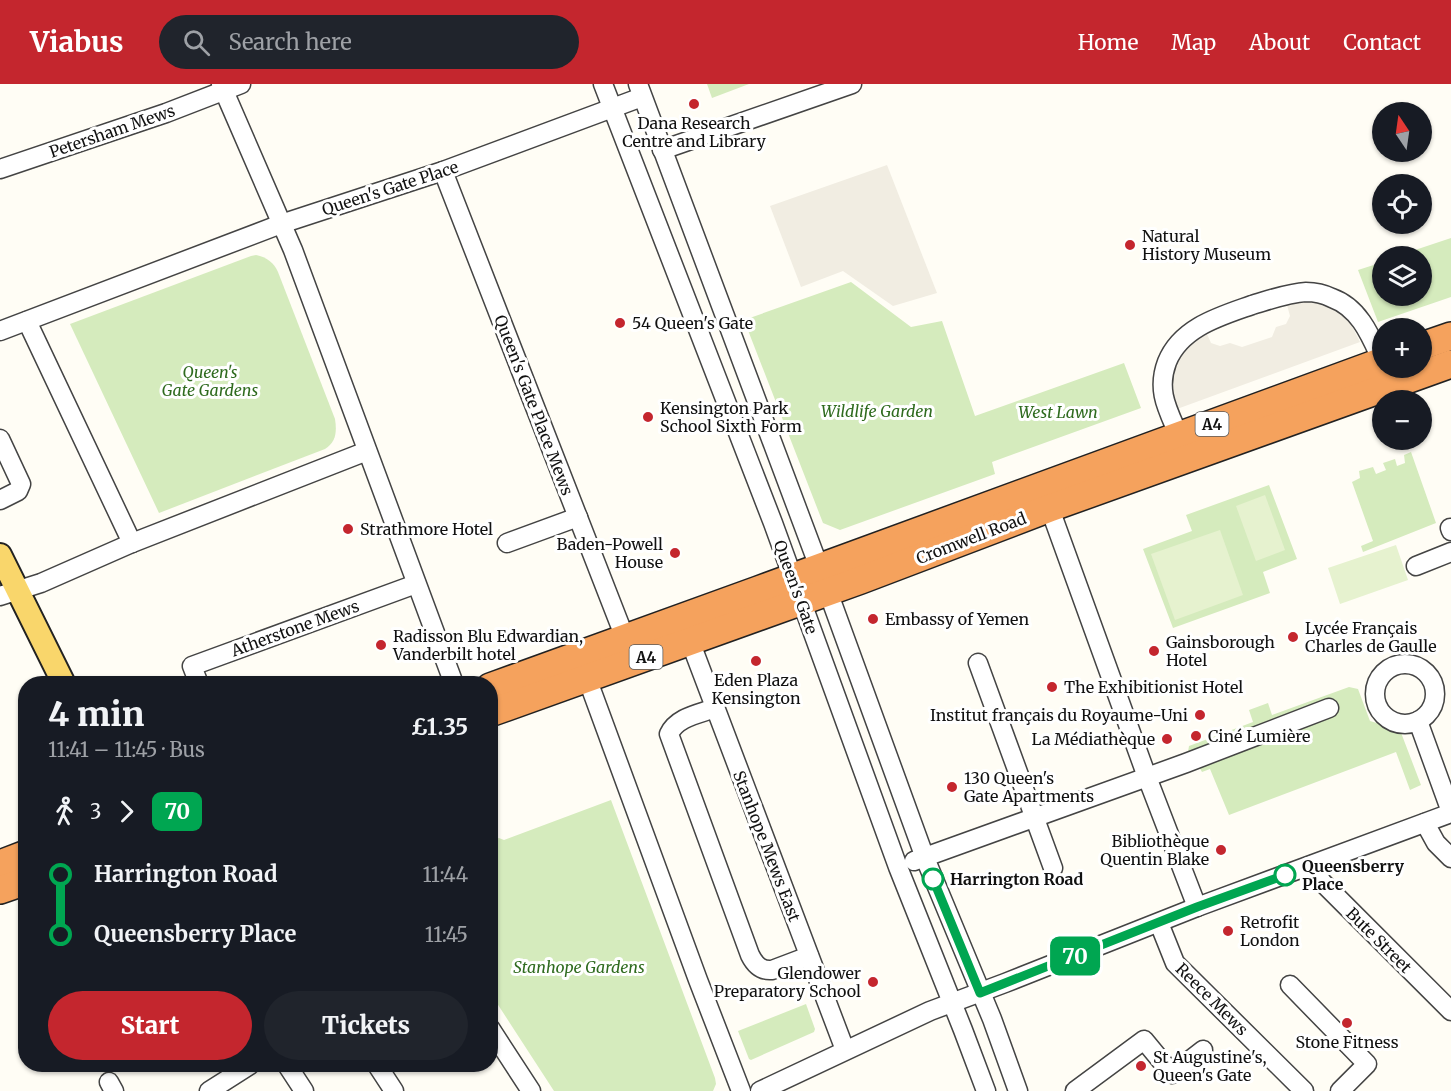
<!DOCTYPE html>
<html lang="en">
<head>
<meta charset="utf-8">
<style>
  :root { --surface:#171b24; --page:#20242c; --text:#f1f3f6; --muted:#9ea1a6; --accent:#c4262e }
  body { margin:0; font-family:Merriweather,serif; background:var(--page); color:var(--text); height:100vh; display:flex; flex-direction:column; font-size:22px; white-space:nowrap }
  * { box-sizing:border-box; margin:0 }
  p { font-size:20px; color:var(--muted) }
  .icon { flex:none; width:33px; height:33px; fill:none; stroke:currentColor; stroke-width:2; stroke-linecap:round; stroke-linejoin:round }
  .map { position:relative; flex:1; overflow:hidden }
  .details { position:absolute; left:18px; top:592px; width:480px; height:396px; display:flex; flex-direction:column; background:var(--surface); border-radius:24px; box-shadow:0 2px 4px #0004 }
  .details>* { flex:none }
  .badge { padding:0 12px; border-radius:9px; font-size:21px; line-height:39px }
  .needle { width:39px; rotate:347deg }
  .buttons { position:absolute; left:1372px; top:18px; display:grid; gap:12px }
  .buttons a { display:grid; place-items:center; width:60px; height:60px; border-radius:50%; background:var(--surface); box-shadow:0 2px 4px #0004; font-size:30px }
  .map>.badge { position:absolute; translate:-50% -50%; box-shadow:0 0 0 3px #fff }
  .legs { display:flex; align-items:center; gap:9px; height:66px; padding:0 30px; font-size:20px }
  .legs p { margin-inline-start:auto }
  .headline { display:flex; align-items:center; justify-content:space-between; height:102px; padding:0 30px }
  h1 { font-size:33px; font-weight:800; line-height:45px }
  .cta { display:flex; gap:12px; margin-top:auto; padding:12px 30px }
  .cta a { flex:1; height:69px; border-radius:36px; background:var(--accent); color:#fff; font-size:24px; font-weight:800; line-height:69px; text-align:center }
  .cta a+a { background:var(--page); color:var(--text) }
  ul { padding:0 30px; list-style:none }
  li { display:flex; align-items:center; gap:21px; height:60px; font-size:22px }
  li i { display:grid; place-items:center; width:9px; height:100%; margin:0 8px; background:currentColor }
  li i::after { content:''; width:15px; height:15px; margin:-8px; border:4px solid; border-radius:50%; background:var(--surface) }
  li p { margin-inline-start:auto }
  li:first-child i { background:linear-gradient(#0000 50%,currentColor 0) }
  li:last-child i { background:linear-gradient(currentColor 50%,#0000 0) }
  header { display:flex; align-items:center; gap:36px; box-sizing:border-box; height:84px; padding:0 30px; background:var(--accent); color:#fff }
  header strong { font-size:28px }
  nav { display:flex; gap:33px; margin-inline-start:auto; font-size:21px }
  .search { width:420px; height:54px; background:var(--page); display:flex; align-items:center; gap:15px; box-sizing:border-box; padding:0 21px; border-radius:33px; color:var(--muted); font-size:22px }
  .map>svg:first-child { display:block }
  .green { fill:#d5ebbd }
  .pitch { fill:#e6f2cf }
  .plaza { fill:#f1ede2 }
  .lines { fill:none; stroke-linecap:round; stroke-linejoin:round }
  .minor-casing { stroke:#444; stroke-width:21 }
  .major-casing { stroke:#222; stroke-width:26 }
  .highway-casing { stroke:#222; stroke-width:30 }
  .minor { stroke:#fff; stroke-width:18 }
  .major { stroke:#f9d66b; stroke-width:22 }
  .highway { stroke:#f5a25d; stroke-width:27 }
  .line-1-casing { stroke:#fff; stroke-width:14 }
  .line-1 { stroke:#00a651; stroke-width:9 }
  .poi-dot { fill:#c4262e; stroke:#fff; stroke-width:2 }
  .stop-1-dot { fill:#fff; stroke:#00a651; stroke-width:3 }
  .labels { text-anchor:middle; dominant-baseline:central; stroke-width:6; stroke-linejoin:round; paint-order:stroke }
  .shield { fill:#fff; stroke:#585858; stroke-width:1.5 }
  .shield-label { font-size:15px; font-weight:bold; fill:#111 }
  .poi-label { font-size:16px; fill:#111; stroke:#fff; text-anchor:start }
  .street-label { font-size:16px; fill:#111; stroke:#fff }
  .park-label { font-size:16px; font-style:italic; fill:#2f6b1f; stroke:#fff }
  .stop-label { font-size:16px; font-weight:bold; fill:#111; stroke:#fff; text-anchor:start }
</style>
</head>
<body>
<header>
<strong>Viabus</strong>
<div class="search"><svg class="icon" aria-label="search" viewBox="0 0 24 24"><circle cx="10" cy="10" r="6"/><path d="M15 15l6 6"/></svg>Search here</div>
<nav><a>Home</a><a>Map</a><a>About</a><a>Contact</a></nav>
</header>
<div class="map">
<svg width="1451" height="1007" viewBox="0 0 1451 1007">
  <rect width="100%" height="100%" fill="#fffdf5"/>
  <g class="green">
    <path d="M707 0H749L712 14Z"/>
    <path d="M1451 154V213L1378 238 1358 186 1383 178V212H1422V172H1397Z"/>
    <path d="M256 171C267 173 274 179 278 188L335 335C337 348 336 358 325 365L159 429 70 240 251 172Z"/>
    <path d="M851 198 911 243 942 237 975 332 1124 279 1141 324 992 378 995 390 840 446 823 439 744 236Z"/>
    <path d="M1411 368 1436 439 1363 468 1361 462 1373 457 1352 398 1360 394 1359 387 1373 383 1376 390 1386 386 1383 379 1395 375 1397 382 1405 379 1404 371Z"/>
    <path d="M1269 401 1297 475 1263 488 1270 509 1173 544 1143 465 1192 447 1186 431Z"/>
    <path d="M1349 603 1358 605 1370 637 1400 646 1421 701 1410 706 1396 668 1229 731 1210 685 1202 688 1198 681 1188 685 1182 670 1188 668 1189 662 1253 638 1249 626 1268 619 1272 631Z"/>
    <path d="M611 716 715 994 716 1000 713 1007H554L491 910V757L499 754 504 756Z"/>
    <path d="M806 920 815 945 814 948 751 976 749 975 738 947Z"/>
  </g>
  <g class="pitch">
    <path d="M1265 411 1285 466 1256 477 1236 422Z"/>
    <path d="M1220 446 1243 511 1175 536 1151 470Z"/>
    <path d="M1396 461 1408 496 1340 520 1328 484Z"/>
  </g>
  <g class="plaza">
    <path d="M887 81 937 209 893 222 843 187 801 203 770 122Z"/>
    <path d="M1299 217H1308L1320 219 1330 222 1342 230 1351 240 1360 258 1177 325 1172 308 1171 297 1174 281 1181 269 1189 259 1207 250 1211 259 1220 262 1230 259 1242 263 1272 253 1276 243 1286 240 1290 232 1287 221Z"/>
  </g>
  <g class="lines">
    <g class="minor-casing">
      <g id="minor">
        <path d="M221 0 293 166 454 600"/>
        <path d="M603 0 773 439 898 783 963 946 986 1007"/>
        <path d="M638 0 819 483 925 774 992 935 1018 1007"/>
        <path d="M662 66 852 0"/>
        <path d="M0 85 166 29 241 0"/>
        <path d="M443 87 625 554"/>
        <path d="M27 237 132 459"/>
        <path d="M0 247 281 140 443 87 642 13"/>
        <path d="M1179 352C1168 326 1156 307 1167 278 1181 243 1221 232 1252 221 1269 216 1288 209 1306 208 1314 208 1324 210 1332 214 1360 224 1371 253 1382 277"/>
        <path d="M0 355 21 400 18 407 0 416"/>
        <path d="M1046 414 1147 693 1197 823"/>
        <path d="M1450 444 1451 447"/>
        <path d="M507 459 578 433"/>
        <path d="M1416 482 1451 468"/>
        <path d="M0 512 41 499 132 459 367 367"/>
        <path d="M690 557 845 966"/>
        <path d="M978 579 1053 784"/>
        <circle cx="1405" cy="610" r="30"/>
        <path d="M587 594 698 896 741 1007"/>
        <path d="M199 600 192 582 416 500"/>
        <path d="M715 624C699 630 677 633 669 650L750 871C755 881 761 887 772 886L809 872"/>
        <path d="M1418 637 1451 728"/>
        <path d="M1425 739 1436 759 1451 774"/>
        <path d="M914 777 1186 679 1329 624"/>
        <path d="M1312 781 1322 798 1451 927"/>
        <path d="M1159 839 1175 879 1304 1007"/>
        <path d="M1290 901 1367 980 1340 1007"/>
        <path d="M490 944 531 1007"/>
        <path d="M287 981 304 1007"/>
        <path d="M377 981 394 1007"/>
        <path d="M109 998 114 1007"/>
        <path d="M209 1007 250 981"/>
        <path d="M760 1007 930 927 1005 899 1197 823 1451 729"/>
        <path d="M1075 1007 1144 956 1172 990 1203 966"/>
      </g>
    </g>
    <g class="major-casing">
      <path id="major" d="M0 471 64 600"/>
    </g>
    <g class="highway-casing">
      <g id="highway">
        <path d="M1422 262 1451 252"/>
        <path d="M490 603 758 506 1383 277"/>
        <path d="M490 629 861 496 1050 424 1451 280"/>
        <path d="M0 780 26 770"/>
        <path d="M0 806 26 797"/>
      </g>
    </g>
    <use href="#minor" class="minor"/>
    <use href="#major" class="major"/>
    <use href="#highway" class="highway"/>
  </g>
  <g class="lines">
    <g class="line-1-casing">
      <path id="line-1" d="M933 795 980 909 1197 823 1285 791"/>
    </g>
    <use href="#line-1" class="line-1"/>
  </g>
  <g class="poi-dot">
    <circle cx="694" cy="20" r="6"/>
    <circle cx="1130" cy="161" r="6"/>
    <circle cx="620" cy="239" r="6"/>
    <circle cx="648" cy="333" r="6"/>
    <circle cx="348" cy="445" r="6"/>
    <circle cx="675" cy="469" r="6"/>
    <circle cx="873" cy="535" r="6"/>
    <circle cx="1293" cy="553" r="6"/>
    <circle cx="381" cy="561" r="6"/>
    <circle cx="1154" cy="567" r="6"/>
    <circle cx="756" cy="577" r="6"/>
    <circle cx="1052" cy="603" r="6"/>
    <circle cx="1200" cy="631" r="6"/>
    <circle cx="1196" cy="652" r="6"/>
    <circle cx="1167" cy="655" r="6"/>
    <circle cx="952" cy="703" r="6"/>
    <circle cx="1221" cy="766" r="6"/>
    <circle cx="1228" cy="847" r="6"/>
    <circle cx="873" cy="898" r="6"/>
    <circle cx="1347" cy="939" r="6"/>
    <circle cx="1141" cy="982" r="6"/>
  </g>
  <g class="stop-1-dot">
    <circle cx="1285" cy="791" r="10"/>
    <circle cx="933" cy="795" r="10"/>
  </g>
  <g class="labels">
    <g class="shield">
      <rect x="1195.5" y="328" width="33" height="24" rx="4.5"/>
      <rect x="629.5" y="561" width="33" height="24" rx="4.5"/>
    </g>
    <g class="shield-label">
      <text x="1212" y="340">A4</text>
      <text x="646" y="573">A4</text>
    </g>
    <g class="poi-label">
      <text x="694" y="39" text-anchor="middle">Dana Research<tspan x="694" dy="18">Centre and Library</tspan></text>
      <text x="1142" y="152">Natural<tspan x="1142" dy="18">History Museum</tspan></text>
      <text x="632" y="239">54 Queen's Gate</text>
      <text x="660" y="324">Kensington Park<tspan x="660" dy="18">School Sixth Form</tspan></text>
      <text x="360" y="445">Strathmore Hotel</text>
      <text x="663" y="460" text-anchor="end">Baden-Powell<tspan x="663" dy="18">House</tspan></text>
      <text x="885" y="535">Embassy of Yemen</text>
      <text x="1305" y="544">Lycée Français<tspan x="1305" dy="18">Charles de Gaulle</tspan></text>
      <text x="393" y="552">Radisson Blu Edwardian,<tspan x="393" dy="18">Vanderbilt hotel</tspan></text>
      <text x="1166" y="558">Gainsborough<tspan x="1166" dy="18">Hotel</tspan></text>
      <text x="756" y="596" text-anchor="middle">Eden Plaza<tspan x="756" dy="18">Kensington</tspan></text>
      <text x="1064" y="603">The Exhibitionist Hotel</text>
      <text x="1188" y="631" text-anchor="end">Institut français du Royaume-Uni</text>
      <text x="1208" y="652">Ciné Lumière</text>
      <text x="1155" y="655" text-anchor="end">La Médiathèque</text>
      <text x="964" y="694">130 Queen's<tspan x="964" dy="18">Gate Apartments</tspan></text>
      <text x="1209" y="757" text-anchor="end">Bibliothèque<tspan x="1209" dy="18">Quentin Blake</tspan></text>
      <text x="1240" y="838">Retrofit<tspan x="1240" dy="18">London</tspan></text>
      <text x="861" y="889" text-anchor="end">Glendower<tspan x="861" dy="18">Preparatory School</tspan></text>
      <text x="1347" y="958" text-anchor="middle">Stone Fitness</text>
      <text x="1153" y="973">St Augustine's,<tspan x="1153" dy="18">Queen's Gate</tspan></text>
    </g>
    <g class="street-label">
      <text transform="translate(112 47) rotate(-19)">Petersham Mews</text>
      <text transform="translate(390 104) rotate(-18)">Queen's Gate Place</text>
      <text transform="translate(534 321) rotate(69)">Queen's Gate Place Mews</text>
      <text transform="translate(971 454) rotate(-21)">Cromwell Road</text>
      <text transform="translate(796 503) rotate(70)">Queen's Gate</text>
      <text transform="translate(295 544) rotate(-20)">Atherstone Mews</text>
      <text transform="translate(767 762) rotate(69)">Stanhope Mews East</text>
      <text transform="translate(1379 856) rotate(45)">Bute Street</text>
      <text transform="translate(1212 915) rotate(45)">Reece Mews</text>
    </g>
    <g class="park-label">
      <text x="210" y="288">Queen's<tspan x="210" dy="18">Gate Gardens</tspan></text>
      <text x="877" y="327">Wildlife Garden</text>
      <text x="1058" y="328">West Lawn</text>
      <text x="579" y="883">Stanhope Gardens</text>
    </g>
    <g class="stop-label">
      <text x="1302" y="782">Queensberry<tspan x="1302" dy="18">Place</tspan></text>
      <text x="950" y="795">Harrington Road</text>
    </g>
  </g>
</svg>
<div class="buttons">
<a><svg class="needle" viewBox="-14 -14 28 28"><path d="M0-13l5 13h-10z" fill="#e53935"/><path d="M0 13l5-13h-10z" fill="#9ea1a6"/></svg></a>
<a><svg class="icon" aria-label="locate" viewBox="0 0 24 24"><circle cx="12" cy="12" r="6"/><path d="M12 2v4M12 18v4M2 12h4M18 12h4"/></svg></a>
<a><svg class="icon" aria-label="layers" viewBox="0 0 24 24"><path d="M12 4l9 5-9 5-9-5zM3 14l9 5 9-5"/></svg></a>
<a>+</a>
<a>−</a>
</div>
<b class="badge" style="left:1075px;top:872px;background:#00a651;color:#fff">70</b>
<section class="details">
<div class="headline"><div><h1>4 min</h1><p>11:41 – 11:45 · Bus</p></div><b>£1.35</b></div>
<div class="legs"><svg class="icon" aria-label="walk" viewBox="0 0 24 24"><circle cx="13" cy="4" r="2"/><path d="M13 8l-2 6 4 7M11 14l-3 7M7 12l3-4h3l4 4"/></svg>3<svg class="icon" aria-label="forward" viewBox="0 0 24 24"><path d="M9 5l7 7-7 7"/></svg><b class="badge" style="background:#00a651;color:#fff">70</b></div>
<ul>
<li><i style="color:#00a651"></i><b>Harrington Road</b><p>11:44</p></li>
<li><i style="color:#00a651"></i><b>Queensberry Place</b><p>11:45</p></li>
</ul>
<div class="cta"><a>Start</a><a>Tickets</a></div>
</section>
</div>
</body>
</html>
